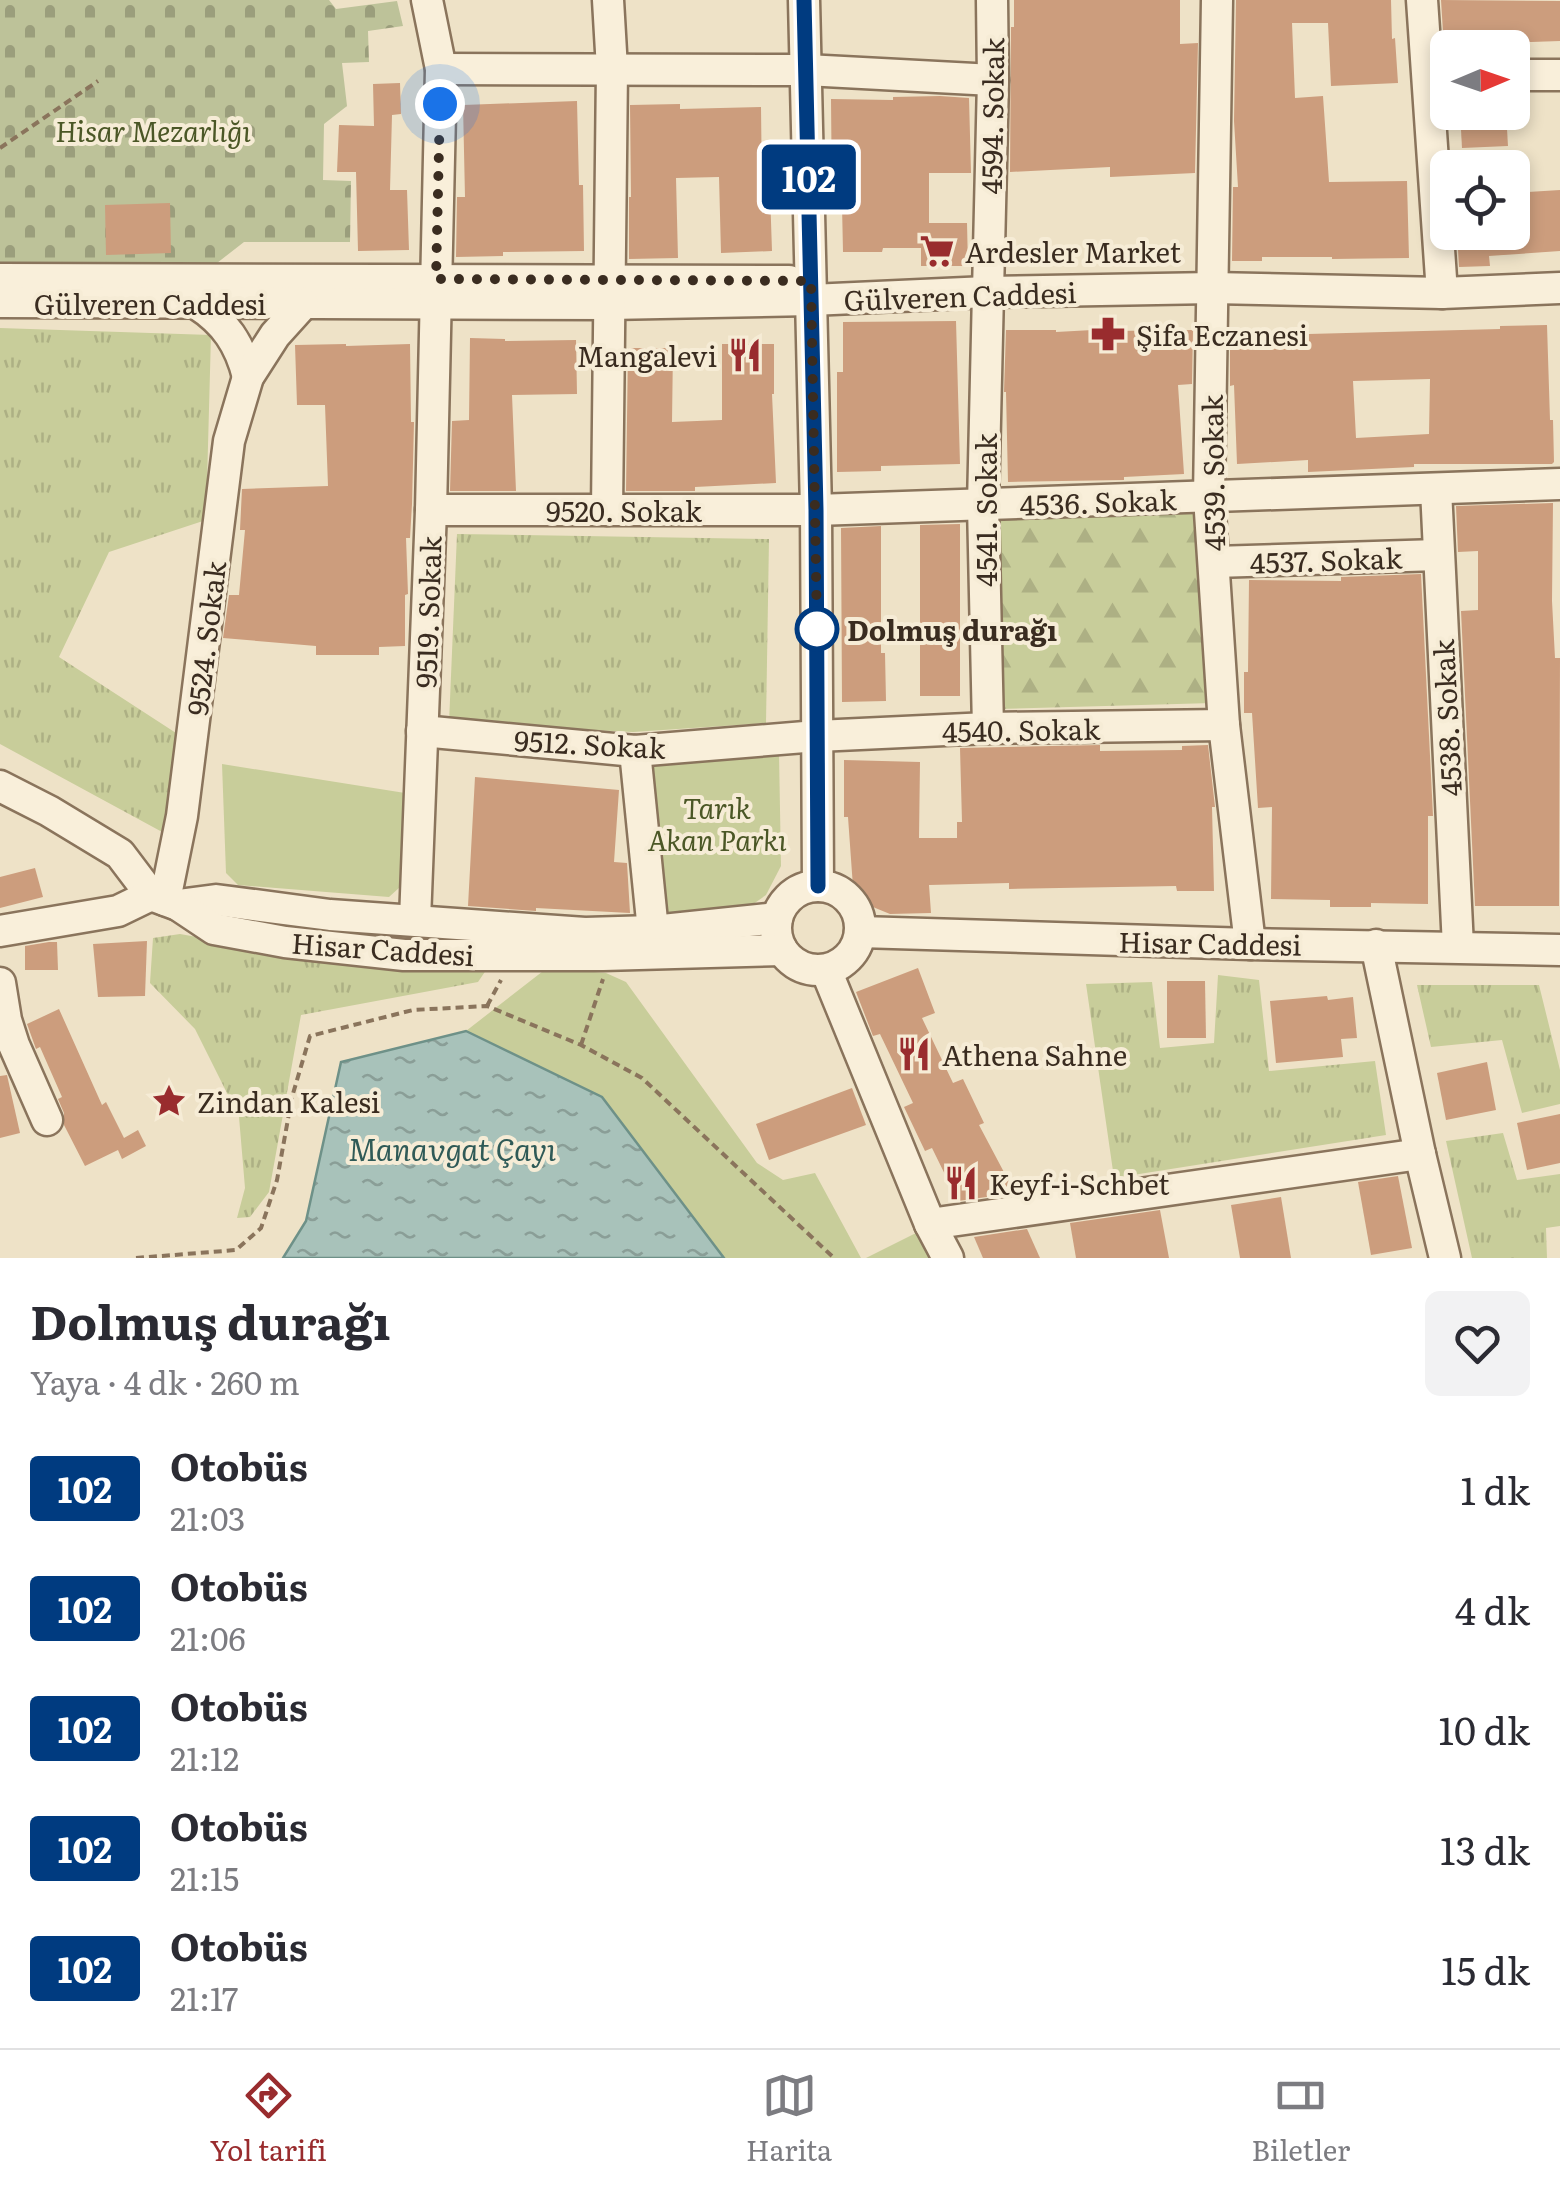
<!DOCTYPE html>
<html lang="tr">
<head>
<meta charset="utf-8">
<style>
  :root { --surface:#fff; --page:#f2f2f3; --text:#2b2b33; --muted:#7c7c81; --line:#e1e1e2; --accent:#992c2e }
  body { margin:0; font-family:Literata,serif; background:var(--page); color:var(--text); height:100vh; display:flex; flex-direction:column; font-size:38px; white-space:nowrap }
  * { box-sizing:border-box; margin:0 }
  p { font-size:32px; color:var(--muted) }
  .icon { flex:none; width:55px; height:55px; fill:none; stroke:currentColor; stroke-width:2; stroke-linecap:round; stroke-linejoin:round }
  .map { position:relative; height:1258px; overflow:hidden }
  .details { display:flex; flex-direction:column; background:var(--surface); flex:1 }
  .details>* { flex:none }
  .badge { padding:0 20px; border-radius:8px; font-size:35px; line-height:65px }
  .needle { width:65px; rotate:88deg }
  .tools { position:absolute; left:1430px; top:30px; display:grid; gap:20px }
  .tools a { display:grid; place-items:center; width:100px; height:100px; border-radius:15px; background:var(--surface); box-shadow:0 5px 15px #0003; font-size:50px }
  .you { position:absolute; width:50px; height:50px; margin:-25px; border:8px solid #fff; border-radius:50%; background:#1a73e8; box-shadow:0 0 0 15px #1a73e833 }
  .map>.badge { position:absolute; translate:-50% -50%; box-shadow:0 0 0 5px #fff }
  .round { display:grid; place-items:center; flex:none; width:105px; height:105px; border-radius:15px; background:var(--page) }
  .summary { display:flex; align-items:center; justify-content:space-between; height:170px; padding:0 30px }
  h1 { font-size:48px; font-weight:700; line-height:75px }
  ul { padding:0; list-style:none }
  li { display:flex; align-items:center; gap:30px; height:120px; padding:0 30px }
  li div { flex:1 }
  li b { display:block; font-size:38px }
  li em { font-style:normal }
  li .badge { min-width:110px; font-weight:700; text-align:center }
  .tabs { display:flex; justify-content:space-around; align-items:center; height:140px; border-top:2px solid var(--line); background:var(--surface); font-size:28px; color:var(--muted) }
  .tabs a { display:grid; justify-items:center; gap:5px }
  .tabs .active { color:var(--accent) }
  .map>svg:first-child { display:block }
  .grass { fill:url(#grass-tufts) }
  .forest { fill:url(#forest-firs) }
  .cemetery { fill:url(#cemetery-stones) }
  .park { fill:#c8cd9a }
  .water { fill:url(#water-ripples); stroke:#6e9188; stroke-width:2.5 }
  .building { fill:#cc9d7d; fill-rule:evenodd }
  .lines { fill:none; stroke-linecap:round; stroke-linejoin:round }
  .minor-casing { stroke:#8a745c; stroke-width:35 }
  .path { stroke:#8a745c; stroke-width:4; stroke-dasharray:8 5; stroke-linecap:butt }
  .minor { stroke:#f9efda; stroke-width:30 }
  .line-casing { stroke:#fff; stroke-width:22 }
  .line { stroke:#003b80; stroke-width:15 }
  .walk { stroke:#3a2c20; stroke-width:10; stroke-dasharray:0 18 }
  .stop-dot { fill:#fff; stroke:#003b80; stroke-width:5 }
  .labels { text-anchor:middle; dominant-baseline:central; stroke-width:8; stroke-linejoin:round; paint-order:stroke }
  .street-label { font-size:28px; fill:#3a2c20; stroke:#f6ecd6 }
  .park-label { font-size:28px; font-style:italic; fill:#4b5726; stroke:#f6ecd6 }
  .poi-label { font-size:28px; fill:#3a2c20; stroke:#f6ecd6; text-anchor:start }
  .stop-label { font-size:28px; font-weight:bold; fill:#3a2c20; stroke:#f6ecd6; text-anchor:start }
  .water-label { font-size:30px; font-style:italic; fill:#2f5a57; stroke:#f6ecd6 }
</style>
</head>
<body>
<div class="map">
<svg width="1560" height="1258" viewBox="0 0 1560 1258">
  <defs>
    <pattern id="grass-tufts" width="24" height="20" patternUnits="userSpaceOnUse" patternTransform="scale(2.5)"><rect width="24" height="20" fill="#c8cd9a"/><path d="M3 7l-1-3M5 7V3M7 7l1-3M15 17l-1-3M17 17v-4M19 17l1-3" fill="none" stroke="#adb084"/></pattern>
    <pattern id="forest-firs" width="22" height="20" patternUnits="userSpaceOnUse" patternTransform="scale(2.5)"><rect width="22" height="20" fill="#c8cd9a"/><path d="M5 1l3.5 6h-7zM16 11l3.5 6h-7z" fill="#adb084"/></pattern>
    <pattern id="cemetery-stones" width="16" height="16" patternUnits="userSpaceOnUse" patternTransform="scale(2.5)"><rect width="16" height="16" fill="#bdc299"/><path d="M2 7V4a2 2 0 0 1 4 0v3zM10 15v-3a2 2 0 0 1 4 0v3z" fill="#9b9e7c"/></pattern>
    <pattern id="water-ripples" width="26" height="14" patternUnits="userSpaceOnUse" patternTransform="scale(2.5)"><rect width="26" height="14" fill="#a8c2ba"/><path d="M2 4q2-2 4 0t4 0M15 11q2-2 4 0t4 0" fill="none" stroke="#8a9e97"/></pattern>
  </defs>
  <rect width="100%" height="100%" fill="#eee2c7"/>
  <g class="grass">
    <path d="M0 328 211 335 206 520 109 552 59 657 176 733 164 833 0 744Z"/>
    <path d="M457 534 769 539 766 723 633 732 449 723Z"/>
    <path d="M180 934 304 956 493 960 478 982 301 1015 269 1192 250 1217 237 1218 245 1188 239 1117 195 1029 150 983 153 938Z"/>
    <path d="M1218 975 1259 980 1269 1071 1375 1061 1386 1135 1114 1178 1086 984 1152 982 1160 1048 1214 1043Z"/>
    <path d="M1417 985H1539L1560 1070V1104L1522 1113 1502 1040 1431 1047Z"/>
    <path d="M1503 1133 1517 1180 1560 1174V1226L1546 1228 1547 1258H1472L1446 1141Z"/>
  </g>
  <path class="forest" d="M1207 503 1213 703 997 709 991 510Z"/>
  <path class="cemetery" d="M0 0H329L336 9 397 1 403 26 368 31 369 62 342 63 347 106 324 124 323 180 351 181 350 242H244L217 263H0Z"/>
  <g class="park">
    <path d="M779 753 781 866 766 895 739 914 666 921 644 761Z"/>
    <path d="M222 764 405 793 400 887 389 897 238 885 226 873Z"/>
    <path d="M547 968 606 973 626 982 757 1163 783 1180 815 1173 861 1258H724L602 1097 466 1031Z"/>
    <path d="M916 1233 929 1258H866Z"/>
  </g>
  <path class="water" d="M466 1031 602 1097 724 1258H283L306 1221 341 1062Z"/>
  <g class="building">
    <path d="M1014 0H1180V44L1198 43 1195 173 1110 177V167L1010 172 1011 27H1014Z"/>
    <path d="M1236 0H1391L1392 39 1395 38 1398 83 1331 86 1328 23H1292L1295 98 1323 96 1329 182 1407 181 1409 258 1332 259V257H1262V261H1232L1233 187H1238L1234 121Z"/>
    <path d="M1441 0 1560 1V41L1506 43V48H1444Z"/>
    <path d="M400 83 401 114 392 115 390 190H407L409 250 358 251 356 172H337L339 125 374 126 373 84Z"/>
    <path d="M940 96 969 98 971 173H929V223H967L968 266H921V248H883L882 252H843L842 205H832L831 99 893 100V97Z"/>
    <path d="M577 101 579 185H583L584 251 503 252V256L456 257 457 197H465L463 105Z"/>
    <path d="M680 104V109L761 107 762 192H770L772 251 721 253 719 177 676 178 678 258 629 259V197H631L630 105Z"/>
    <path d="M1460 112H1506L1508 146 1462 148Z"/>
    <path d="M1560 190V251L1489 256 1490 266 1459 267 1457 232H1512V193Z"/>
    <path d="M170 203 171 253 106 255 105 205Z"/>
    <path d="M956 321 960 464 881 466V471L837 472V372H843V322Z"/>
    <path d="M1547 325 1550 420H1553L1554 462 1552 464H1414V467L1308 472V460L1237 464 1234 385 1230 386V336L1500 329V326ZM1430 379 1429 434 1356 438 1353 381Z"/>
    <path d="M1111 329V331L1193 330 1192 384 1178 385 1184 474 1124 477V480L1008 482 1006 392H1004L1006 330H1056V332Z"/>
    <path d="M470 338 505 339V341L576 340 577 394 512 395 516 491H450L452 421 469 420Z"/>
    <path d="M346 344V346L410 344 411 422H414L412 504 410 538H406L408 594 405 595V646L379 647V655H316V646L223 638 229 595H239L245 530H240L242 489 328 486 325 405H297L295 345Z"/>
    <path d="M722 344H774V394H772L776 483 695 487V491H626L628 348H673L672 422 722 420Z"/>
    <path d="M1553 503 1552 601 1555 658H1560L1559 906H1475L1461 611 1478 610V551L1458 552 1456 506Z"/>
    <path d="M960 524V696H920V525Z"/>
    <path d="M881 526V653H885L886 701 842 702 841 528Z"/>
    <path d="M1421 574 1433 816H1428V904L1371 903V907H1330V900L1271 899 1272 807 1258 808 1252 713H1244V672H1248L1249 580 1341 581V577Z"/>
    <path d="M1100 745V751L1182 750V746L1208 745 1215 807H1212L1214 891H1177L1176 886 1009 889V883L929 885 931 913 890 914 868 905 853 887 848 817H844V760L920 762 919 838H957V822H962L960 748Z"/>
    <path d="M475 777 619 790 614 862 627 863 630 913 536 908V911L468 906Z"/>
    <path d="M35 868 43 897 0 908V877Z"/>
    <path d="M147 941 145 996 98 997 93 944Z"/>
    <path d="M49 942H57L58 970H25V946Z"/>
    <path d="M918 968 935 1013 922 1018 953 1083 963 1079 984 1123 979 1125 1015 1193 958 1201 932 1148 925 1151 904 1107 913 1103 880 1034 873 1036 856 992Z"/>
    <path d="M1167 981H1205L1206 1038H1167Z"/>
    <path d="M1327 996 1328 1000 1353 997 1357 1038 1341 1039 1343 1057 1276 1063 1270 1001Z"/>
    <path d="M59 1009 102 1105 106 1102 124 1138 138 1130 146 1146 122 1159 118 1150 85 1166 64 1125V1113L58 1099 62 1097 40 1047 36 1049 27 1024Z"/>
    <path d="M1487 1062 1496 1110 1446 1120 1437 1073Z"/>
    <path d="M7 1075 20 1133 0 1138V1076Z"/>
    <path d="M852 1088 866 1125 769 1160 756 1124Z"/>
    <path d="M1560 1114V1163L1527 1170 1517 1123Z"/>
    <path d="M1398 1176 1412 1248 1371 1255 1358 1182Z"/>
    <path d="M1281 1197 1291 1258H1240L1231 1205Z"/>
    <path d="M1160 1210 1169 1258H1076L1070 1223Z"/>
    <path d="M1027 1229 1040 1258H983L974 1237Z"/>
  </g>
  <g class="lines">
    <g class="minor-casing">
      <g id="minor">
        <path d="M804 0 816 510 818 886"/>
        <path d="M1217 0 1209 497 1224 725 1250 944"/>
        <path d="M1422 0 1442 293"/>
        <path d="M441 69 806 70 993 80"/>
        <path d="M1512 75H1560"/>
        <path d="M0 279 789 281"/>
        <path d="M0 302 609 304 811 300 987 292 1213 288 1442 293 1560 288"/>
        <path d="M197 304C225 322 240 344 248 377"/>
        <path d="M1436 489 1458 947"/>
        <path d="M431 510H816L1560 484"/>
        <path d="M607 510 612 69 608 0"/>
        <path d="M1214 562 1438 555"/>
        <path d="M988 728 983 505 993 80 992 0"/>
        <path d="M422 731 635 751 817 736 988 728 1224 725"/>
        <path d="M635 751 653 931"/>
        <path d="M0 786 49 811 120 854 151 895"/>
        <circle cx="818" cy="928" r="42"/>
        <path d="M165 900 182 816 229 441 248 377 275 335 303 304"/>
        <path d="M178 905 216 900 330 915 585 933 653 931 777 918"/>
        <path d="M415 920 431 510 441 69 427 0"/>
        <path d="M0 931 118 911 151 895 178 905 214 929 285 942 404 955H603L782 950"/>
        <path d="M860 932 1250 944 1560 950"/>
        <path d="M1376 945 1420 1154 1445 1258"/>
        <path d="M826 970 930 1224 948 1258"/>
        <path d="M0 983 6 1020 14 1045 47 1120"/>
        <path d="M930 1224 1420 1154"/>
      </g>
    </g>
    <g class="path">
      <path d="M0 148 98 81"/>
      <path d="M487 1006 501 980"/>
      <path d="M581 1045 603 979"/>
      <path d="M136 1258 236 1250 261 1228 277 1180 292 1097 310 1036 413 1010 487 1006 581 1045 642 1078 834 1258"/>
    </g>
    <use href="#minor" class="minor"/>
  </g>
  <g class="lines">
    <g class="line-casing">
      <path id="line" d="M804 0 816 510 818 886"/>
    </g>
    <use href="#line" class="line"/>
    <path class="walk" d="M440 104 436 279 811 281 817 629"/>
  </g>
  <defs>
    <g id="supermarket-bare" transform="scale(2.7)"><path d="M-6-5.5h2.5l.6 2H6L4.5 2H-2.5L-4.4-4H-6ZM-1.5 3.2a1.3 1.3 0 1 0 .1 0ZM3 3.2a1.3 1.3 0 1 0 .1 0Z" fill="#992c2e" stroke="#f6ecd6" stroke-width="2.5" paint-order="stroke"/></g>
    <g id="pharmacy-bare" transform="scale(2.7)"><path d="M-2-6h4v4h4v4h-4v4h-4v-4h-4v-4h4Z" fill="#992c2e" stroke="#f6ecd6" stroke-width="2.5" paint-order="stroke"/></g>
    <g id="restaurant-bare" transform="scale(2.7)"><path d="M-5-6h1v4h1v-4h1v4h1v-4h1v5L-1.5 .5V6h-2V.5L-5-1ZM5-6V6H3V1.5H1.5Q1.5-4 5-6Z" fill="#992c2e" stroke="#f6ecd6" stroke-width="2.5" paint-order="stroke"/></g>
    <g id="sight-bare" transform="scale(2.7)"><path d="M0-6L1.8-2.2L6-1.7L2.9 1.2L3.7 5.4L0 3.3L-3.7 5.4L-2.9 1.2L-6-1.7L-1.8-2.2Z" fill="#992c2e" stroke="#f6ecd6" stroke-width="2.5" paint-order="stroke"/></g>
  </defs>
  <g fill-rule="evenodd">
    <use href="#supermarket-bare" x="937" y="251"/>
    <use href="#pharmacy-bare" x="1108" y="334"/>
    <use href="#restaurant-bare" x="745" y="355"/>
    <use href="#restaurant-bare" x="914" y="1054"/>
    <use href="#sight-bare" x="169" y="1101"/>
    <use href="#restaurant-bare" x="961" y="1183"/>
  </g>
  <circle class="stop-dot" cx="817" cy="629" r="20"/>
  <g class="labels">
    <g class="street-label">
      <text transform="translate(991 116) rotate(-89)">4594. Sokak</text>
      <text transform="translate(960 295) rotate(-2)">Gülveren Caddesi</text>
      <text x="150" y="303">Gülveren Caddesi</text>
      <text transform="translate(1212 473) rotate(-91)">4539. Sokak</text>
      <text transform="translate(1098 501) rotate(-2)">4536. Sokak</text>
      <text x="624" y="510">9520. Sokak</text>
      <text transform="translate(985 510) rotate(-90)">4541. Sokak</text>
      <text transform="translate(1326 559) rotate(-2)">4537. Sokak</text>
      <text transform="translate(427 612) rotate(-88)">9519. Sokak</text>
      <text transform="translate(205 638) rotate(-83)">9524. Sokak</text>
      <text transform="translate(1446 718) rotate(-93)">4538. Sokak</text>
      <text transform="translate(1021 729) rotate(-1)">4540. Sokak</text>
      <text transform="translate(590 743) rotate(3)">9512. Sokak</text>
      <text transform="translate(1210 942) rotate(1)">Hisar Caddesi</text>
      <text transform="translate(383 948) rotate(4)">Hisar Caddesi</text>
    </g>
    <g class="park-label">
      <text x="153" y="130">Hisar Mezarlığı</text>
      <text x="717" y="807">Tarık<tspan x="717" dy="32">Akan Parkı</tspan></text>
    </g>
    <g class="poi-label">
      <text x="965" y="251">Ardesler Market</text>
      <text x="1136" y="334">Şifa Eczanesi</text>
      <text x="717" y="355" text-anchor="end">Mangalevi</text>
      <text x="942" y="1054">Athena Sahne</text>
      <text x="197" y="1101">Zindan Kalesi</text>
      <text x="989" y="1183">Keyf-i-Schbet</text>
    </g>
    <g class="stop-label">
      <text x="847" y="629">Dolmuş durağı</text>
    </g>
    <g class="water-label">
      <text x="452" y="1148">Manavgat Çayı</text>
    </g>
  </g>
</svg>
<div class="tools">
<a><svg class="needle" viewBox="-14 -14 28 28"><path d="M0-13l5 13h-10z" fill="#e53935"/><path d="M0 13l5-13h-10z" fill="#7c7c81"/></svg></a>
<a><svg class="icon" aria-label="locate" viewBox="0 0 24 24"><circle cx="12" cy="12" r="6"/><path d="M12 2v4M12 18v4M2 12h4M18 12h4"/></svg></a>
</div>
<div class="you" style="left:440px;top:104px"></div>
<b class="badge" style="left:809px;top:177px;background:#003b80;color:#fff">102</b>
</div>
<section class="details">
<div class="summary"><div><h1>Dolmuş durağı</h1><p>Yaya · 4 dk · 260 m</p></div><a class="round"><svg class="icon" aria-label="heart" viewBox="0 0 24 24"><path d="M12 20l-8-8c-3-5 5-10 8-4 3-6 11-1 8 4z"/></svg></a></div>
<ul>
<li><span class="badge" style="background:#003b80;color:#fff">102</span><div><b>Otobüs</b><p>21:03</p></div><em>1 dk</em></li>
<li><span class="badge" style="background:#003b80;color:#fff">102</span><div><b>Otobüs</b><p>21:06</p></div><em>4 dk</em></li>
<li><span class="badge" style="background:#003b80;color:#fff">102</span><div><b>Otobüs</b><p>21:12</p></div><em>10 dk</em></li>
<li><span class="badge" style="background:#003b80;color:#fff">102</span><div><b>Otobüs</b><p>21:15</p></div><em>13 dk</em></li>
<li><span class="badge" style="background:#003b80;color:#fff">102</span><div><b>Otobüs</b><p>21:17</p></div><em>15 dk</em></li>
</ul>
</section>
<nav class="tabs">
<a class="active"><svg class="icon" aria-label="directions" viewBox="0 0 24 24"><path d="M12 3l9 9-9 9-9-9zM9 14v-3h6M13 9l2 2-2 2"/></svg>Yol tarifi</a>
<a><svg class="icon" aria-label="map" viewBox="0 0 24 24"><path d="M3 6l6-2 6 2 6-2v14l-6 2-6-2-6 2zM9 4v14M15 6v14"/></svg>Harita</a>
<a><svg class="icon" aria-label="tickets" viewBox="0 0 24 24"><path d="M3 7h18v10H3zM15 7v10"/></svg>Biletler</a>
</nav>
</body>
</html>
